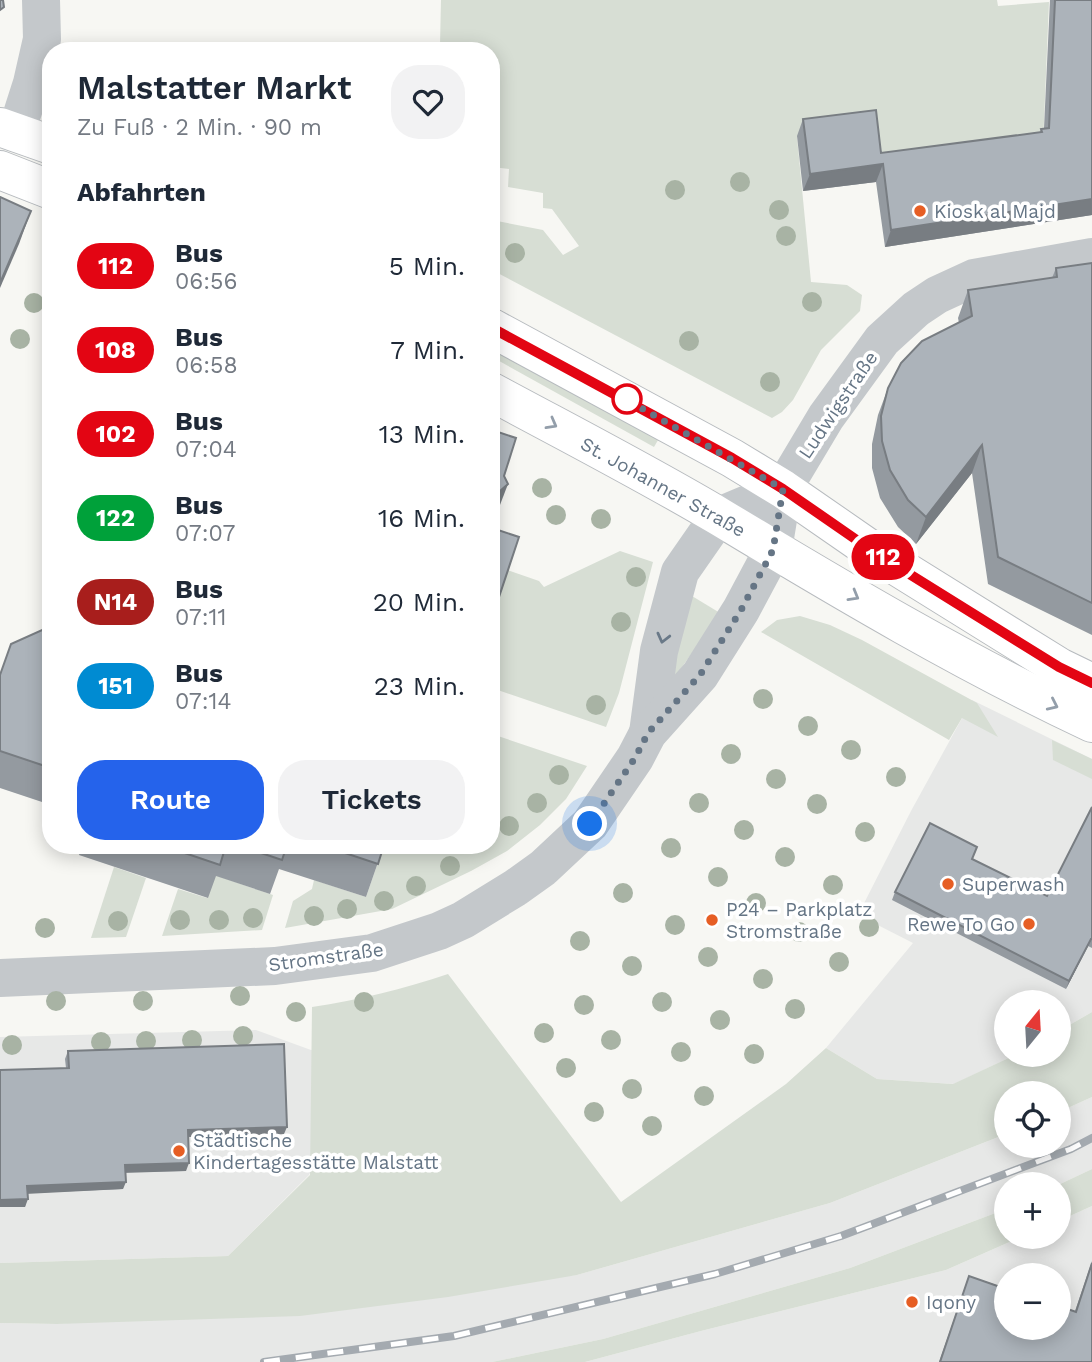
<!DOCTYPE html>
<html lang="de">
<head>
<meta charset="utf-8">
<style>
  :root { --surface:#fff; --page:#f2f2f3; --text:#1f2937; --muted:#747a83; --accent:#2563eb }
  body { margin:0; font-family:"Work Sans",sans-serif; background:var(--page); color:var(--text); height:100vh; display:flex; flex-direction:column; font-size:26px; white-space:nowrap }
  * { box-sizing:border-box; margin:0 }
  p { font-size:23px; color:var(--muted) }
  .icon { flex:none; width:38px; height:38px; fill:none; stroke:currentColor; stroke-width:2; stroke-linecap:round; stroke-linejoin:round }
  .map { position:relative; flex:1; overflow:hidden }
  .drawer { position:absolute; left:42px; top:42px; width:458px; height:812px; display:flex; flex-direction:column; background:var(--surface); border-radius:28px; box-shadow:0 4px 18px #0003 }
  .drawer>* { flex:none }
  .badge { padding:0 14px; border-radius:23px; font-size:24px; line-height:46px }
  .needle { width:46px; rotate:18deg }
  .controls { position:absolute; left:994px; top:990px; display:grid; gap:14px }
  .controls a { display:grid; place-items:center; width:77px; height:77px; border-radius:50%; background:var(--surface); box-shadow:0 4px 18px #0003; font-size:35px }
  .you { position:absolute; width:35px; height:35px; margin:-18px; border:5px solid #fff; border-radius:50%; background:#1a73e8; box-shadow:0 0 0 10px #1a73e833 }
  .map>.badge { position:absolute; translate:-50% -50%; box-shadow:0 0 0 4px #fff }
  h2 { padding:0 35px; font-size:26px; line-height:63px }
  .round { display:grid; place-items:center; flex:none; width:74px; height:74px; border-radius:28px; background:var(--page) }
  .summary { display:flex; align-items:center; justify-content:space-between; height:119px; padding:0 35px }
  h1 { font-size:33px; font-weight:600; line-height:52px }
  .action { display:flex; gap:14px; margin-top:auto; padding:14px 35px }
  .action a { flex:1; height:80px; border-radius:28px; background:var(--accent); color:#fff; font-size:28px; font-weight:600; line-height:80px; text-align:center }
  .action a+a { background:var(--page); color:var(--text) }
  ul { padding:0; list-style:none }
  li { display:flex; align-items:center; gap:21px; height:84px; padding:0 35px }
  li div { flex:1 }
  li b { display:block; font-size:26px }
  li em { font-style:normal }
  li .badge { min-width:77px; font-weight:700; text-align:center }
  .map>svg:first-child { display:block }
  .built { fill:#e7e8e7; fill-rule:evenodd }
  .green { fill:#d7ded4 }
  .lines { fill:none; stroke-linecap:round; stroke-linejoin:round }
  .major-casing { stroke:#b7bbbf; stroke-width:40 }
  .minor { stroke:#c4c8cb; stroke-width:38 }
  .major { stroke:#fff; stroke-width:38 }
  .rail-casing { stroke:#a4aab0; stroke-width:8 }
  .rail { stroke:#fff; stroke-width:5; stroke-dasharray:16; stroke-linecap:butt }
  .tree { fill:#a8b3a4 }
  .wall { fill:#949aa0 }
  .shaded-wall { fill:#787d82 }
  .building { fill:#acb3ba; stroke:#787d82; stroke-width:2 }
  .oneway { stroke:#939eaa }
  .oneway2 { stroke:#6a7988 }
  .line-casing { stroke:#fff; stroke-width:16 }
  .line { stroke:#e30513; stroke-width:10 }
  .walk { stroke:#657585; stroke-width:7; stroke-dasharray:0 12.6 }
  .poi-dot { fill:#e65e24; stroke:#fff; stroke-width:2.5 }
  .stop-dot { fill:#fff; stroke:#e30513; stroke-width:3.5 }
  .labels { text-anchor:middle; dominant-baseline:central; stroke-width:7; stroke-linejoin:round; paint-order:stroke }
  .poi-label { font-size:19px; fill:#657585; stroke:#fff; text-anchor:start }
  .street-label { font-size:19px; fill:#657585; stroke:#fff }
</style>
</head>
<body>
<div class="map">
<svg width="1092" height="1362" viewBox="0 0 1092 1362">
  <rect width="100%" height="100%" fill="#f7f7f3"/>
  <g class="built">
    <path d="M972 700 1092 759V1012L1059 1031V1003H1006V1055H1015L954 1084 877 1079 826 1048 913 943 858 915 911 811Z"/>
    <path d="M256 1030 311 1050 369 1048 309 1175 228 1256 0 1263V1037Z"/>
    <path d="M1092 1097V1169L1058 1185H1006V1209L850 1268 603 1339 492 1362H0V1323L57 1324 577 1275 830 1203 1006 1134V1146H1059V1112Z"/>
    <path d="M1092 1206V1362H585L701 1331 946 1270 1021 1237H1059V1221ZM1006 1276H1059V1328H1006Z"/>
  </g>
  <g class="green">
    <path d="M441 0H997L998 6 1049 2 1043 145 875 170 797 137 811 282 847 285 862 295 860 311 821 350 793 400 782 412 772 418 492 270V220L543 230 563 255 579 246 552 209 543 208V193L508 187 509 169 492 167V51H442L440 45Z"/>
    <path d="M416 46V51H321L406 47Z"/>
    <path d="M492 341 661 435 654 447 492 357Z"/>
    <path d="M620 551 653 562 619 693 606 727 492 688V616L507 570 539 581 544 587Z"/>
    <path d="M692 596 720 613 668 687Z"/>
    <path d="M800 616 830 625 862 640 977 703 998 737 962 718 949 740 761 632 777 620Z"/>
    <path d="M492 734 587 766 566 799 540 825 507 851 471 871 392 909 285 928 293 901 312 889 314 880 366 897 384 845H492Z"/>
    <path d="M1052 740 1092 759V779L1053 760Z"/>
    <path d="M114 867 146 878 126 937 91 938Z"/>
    <path d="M215 875 273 895 262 930 162 936 178 889 207 898Z"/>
    <path d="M448 974 621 1202 786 1084 826 1048 877 1079 953 1084 1015 1055H1059V1031L1092 1012V1097L1059 1112V1094H1006V1134L830 1203 577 1275 448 1297 300 1316 57 1324 0 1323V1263L228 1256 310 1175 312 1007C359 1000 403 989 448 974Z"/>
    <path d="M1092 1169V1206L1059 1221 1058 1185Z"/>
    <path d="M1006 1209V1237H1021L946 1270 701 1331 585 1362H492L603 1339 850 1268Z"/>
  </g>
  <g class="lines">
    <g class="major-casing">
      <g id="major">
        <path d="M0 127 51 145"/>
        <path d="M0 170 51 190"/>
        <path d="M492 328 732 458 783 489 874 552 1059 667 1092 683"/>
        <path d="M492 392C568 433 646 473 720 517 841 590 964 663 1092 723"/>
      </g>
    </g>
    <g class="minor">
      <path d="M16 133 32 83 42 39 41 0"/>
      <path d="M648 733 659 651 680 572 719 516 783 489"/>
      <path d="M0 978 275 966 372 953 439 931 463 920 515 888 543 868 590 824 635 758 648 733 700 675 741 610 773 550 783 489 826 417 882 340 916 309 937 295 974 278 1092 257"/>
    </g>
    <use href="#major" class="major"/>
    <g class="rail-casing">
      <path id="rail" d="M264 1362 454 1336 715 1274 841 1236 1071 1149 1092 1138"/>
    </g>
    <use href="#rail" class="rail"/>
  </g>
  <g class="tree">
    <circle cx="740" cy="182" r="10"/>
    <circle cx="675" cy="190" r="10"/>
    <circle cx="779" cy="210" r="10"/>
    <circle cx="786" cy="236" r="10"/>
    <circle cx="515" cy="253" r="10"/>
    <circle cx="812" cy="302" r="10"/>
    <circle cx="34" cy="303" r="10"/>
    <circle cx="20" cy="339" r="10"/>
    <circle cx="689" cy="341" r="10"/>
    <circle cx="770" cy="382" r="10"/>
    <circle cx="542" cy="488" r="10"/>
    <circle cx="556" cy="515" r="10"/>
    <circle cx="601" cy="519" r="10"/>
    <circle cx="636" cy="577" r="10"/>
    <circle cx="621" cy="622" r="10"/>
    <circle cx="763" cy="699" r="10"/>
    <circle cx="596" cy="705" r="10"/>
    <circle cx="808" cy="726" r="10"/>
    <circle cx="851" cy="750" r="10"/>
    <circle cx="731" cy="754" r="10"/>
    <circle cx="559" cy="775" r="10"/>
    <circle cx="896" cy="777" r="10"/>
    <circle cx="776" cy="779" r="10"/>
    <circle cx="537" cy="803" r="10"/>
    <circle cx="699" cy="803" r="10"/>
    <circle cx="817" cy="804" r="10"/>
    <circle cx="509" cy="826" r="10"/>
    <circle cx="744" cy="830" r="10"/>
    <circle cx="865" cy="832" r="10"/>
    <circle cx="671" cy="848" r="10"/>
    <circle cx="785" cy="857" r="10"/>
    <circle cx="450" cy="866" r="10"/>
    <circle cx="718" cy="877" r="10"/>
    <circle cx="833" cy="885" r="10"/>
    <circle cx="416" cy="886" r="10"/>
    <circle cx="623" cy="893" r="10"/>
    <circle cx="384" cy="901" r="10"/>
    <circle cx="756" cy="903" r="10"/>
    <circle cx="347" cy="909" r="10"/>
    <circle cx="314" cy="916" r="10"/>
    <circle cx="253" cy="918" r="10"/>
    <circle cx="180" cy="920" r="10"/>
    <circle cx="219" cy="920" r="10"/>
    <circle cx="118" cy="921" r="10"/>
    <circle cx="675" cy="925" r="10"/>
    <circle cx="869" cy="927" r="10"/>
    <circle cx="45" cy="928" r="10"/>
    <circle cx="799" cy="932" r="10"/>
    <circle cx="580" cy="941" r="10"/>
    <circle cx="708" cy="957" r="10"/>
    <circle cx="839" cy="962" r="10"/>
    <circle cx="632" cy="966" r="10"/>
    <circle cx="763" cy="979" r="10"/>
    <circle cx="240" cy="996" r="10"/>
    <circle cx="56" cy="1001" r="10"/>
    <circle cx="143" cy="1001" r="10"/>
    <circle cx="364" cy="1002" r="10"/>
    <circle cx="662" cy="1002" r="10"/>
    <circle cx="584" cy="1005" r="10"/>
    <circle cx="795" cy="1009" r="10"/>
    <circle cx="296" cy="1012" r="10"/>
    <circle cx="720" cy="1020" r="10"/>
    <circle cx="544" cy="1033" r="10"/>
    <circle cx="243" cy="1036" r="10"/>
    <circle cx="192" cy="1040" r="10"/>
    <circle cx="611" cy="1040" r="10"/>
    <circle cx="146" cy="1041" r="10"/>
    <circle cx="101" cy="1042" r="10"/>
    <circle cx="12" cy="1045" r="10"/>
    <circle cx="681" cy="1052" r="10"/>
    <circle cx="754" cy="1054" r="10"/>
    <circle cx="566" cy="1068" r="10"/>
    <circle cx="632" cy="1089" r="10"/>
    <circle cx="704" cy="1096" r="10"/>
    <circle cx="594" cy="1112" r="10"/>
    <circle cx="652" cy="1126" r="10"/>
  </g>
  <g class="wall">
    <path d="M1050 0H1092V215L885 247 876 182 803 191 797 136 803 119 881 153 1040 132 1041 129 1044 128Z"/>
    <path d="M1092 263V635L988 584 972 473 916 544 898 527 880 498 872 468V444L878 415 888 388 959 323 958 318 968 290 1052 278 1056 268Z"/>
    <path d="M51 626V805L0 788V675L11 644Z"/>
    <path d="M1092 807V948L1088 946 1066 989 892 900 895 892 977 847 972 859 1047 896Z"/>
    <path d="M82 845H384L366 897 279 869 270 894 216 876 208 898 79 855Z"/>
    <path d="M68 1051 284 1134 188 1137 186 1171 125 1172 123 1189 28 1193 25 1207H0V1070L66 1068 65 1059Z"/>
    <path d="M1092 1261V1362H939L969 1276 1075 1311Z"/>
  </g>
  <g class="shaded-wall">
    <path d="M883 164 876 182 803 191 810 174Z"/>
    <path d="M1092 199V215L885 247 891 230Z"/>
    <path d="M31 211 19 244 0 288V283Z"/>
    <path d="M982 445 972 473 916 544 926 517Z"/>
    <path d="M508 484 495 518 492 521V498Z"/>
    <path d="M1091 939 1088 946 1066 989 1069 981Z"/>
    <path d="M287 1127 284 1134 185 1137 188 1130Z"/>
    <path d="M189 1163 186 1171 122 1173 125 1165Z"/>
    <path d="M126 1182 123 1189 25 1194 27 1186Z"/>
    <path d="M28 1199 25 1207H0V1200Z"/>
  </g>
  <g class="building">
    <path d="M0 0H3L4 7 0 10Z"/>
    <path d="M1055 0H1092V199L891 230 883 164 810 174 803 119 876 110 881 153 1042 132 1041 129 1049 128Z"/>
    <path d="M0 197 31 211 0 283Z"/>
    <path d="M1092 263V603L998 557 982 445 926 517 908 500 890 470 882 441 881 416 888 388 901 363 922 341 972 316 968 290 1057 277 1056 268Z"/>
    <path d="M492 430 516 438 504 476 508 484 492 498Z"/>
    <path d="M492 528 519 537 492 618Z"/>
    <path d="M51 626V768L0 751V675L11 644Z"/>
    <path d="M1092 807V939H1091L1069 981 895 892 930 823 977 847 972 859 1047 896Z"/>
    <path d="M161 845H226L220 865Z"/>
    <path d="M237 845H287L282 860Z"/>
    <path d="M321 845H384L378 864Z"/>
    <path d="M284 1044 287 1127 188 1130 189 1163 125 1165 126 1182 27 1186 28 1199 0 1200V1070L69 1068 68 1051Z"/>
    <path d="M1092 1263V1362H940L969 1276 1006 1289V1328H1059V1306L1076 1312Z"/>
  </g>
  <defs><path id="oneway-chevron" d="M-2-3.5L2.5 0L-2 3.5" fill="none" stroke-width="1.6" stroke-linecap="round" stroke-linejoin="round" transform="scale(1.75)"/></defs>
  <g class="oneway">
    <use href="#oneway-chevron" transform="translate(552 424) rotate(29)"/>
    <use href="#oneway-chevron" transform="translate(854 596) rotate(30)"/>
    <use href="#oneway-chevron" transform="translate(1053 705) rotate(25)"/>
  </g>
  <use class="oneway2" href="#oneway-chevron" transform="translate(663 638) rotate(104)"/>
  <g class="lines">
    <g class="line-casing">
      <path id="line" d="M492 328 732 458 783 489 874 552 1059 667 1092 683"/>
    </g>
    <use href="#line" class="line"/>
    <path class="walk" d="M590 824 635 758 648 733 700 675 741 610 773 550 783 489 624 398 627 399"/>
  </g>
  <g class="poi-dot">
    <circle cx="920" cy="211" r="7"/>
    <circle cx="948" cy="884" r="7"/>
    <circle cx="712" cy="920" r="7"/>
    <circle cx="1029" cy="924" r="7"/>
    <circle cx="179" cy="1151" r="7"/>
    <circle cx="912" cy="1302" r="7"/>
  </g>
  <circle class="stop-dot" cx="627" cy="399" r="14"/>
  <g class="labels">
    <g class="poi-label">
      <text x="934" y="211">Kiosk al Majd</text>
      <text x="962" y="884">Superwash</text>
      <text x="726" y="909">P24 – Parkplatz<tspan x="726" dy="22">Stromstraße</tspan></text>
      <text x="1015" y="924" text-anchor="end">Rewe To Go</text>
      <text x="193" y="1140">Städtische<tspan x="193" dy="22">Kindertagesstätte Malstatt</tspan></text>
      <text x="926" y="1302">Iqony</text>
    </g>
    <g class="street-label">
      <text transform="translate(838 405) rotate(-56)">Ludwigstraße</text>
      <text transform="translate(663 487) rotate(29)">St. Johanner Straße</text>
      <text transform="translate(326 957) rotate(-8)">Stromstraße</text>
    </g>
  </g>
</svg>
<div class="controls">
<a><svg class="needle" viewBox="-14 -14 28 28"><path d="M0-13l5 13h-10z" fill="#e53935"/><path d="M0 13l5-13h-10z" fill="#747a83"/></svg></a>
<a><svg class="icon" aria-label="locate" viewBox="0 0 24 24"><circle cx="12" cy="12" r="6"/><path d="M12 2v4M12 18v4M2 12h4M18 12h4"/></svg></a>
<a>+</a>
<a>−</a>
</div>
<div class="you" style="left:590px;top:824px"></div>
<b class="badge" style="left:883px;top:557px;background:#e30513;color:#fff">112</b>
<section class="drawer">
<div class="summary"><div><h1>Malstatter Markt</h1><p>Zu Fuß · 2 Min. · 90 m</p></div><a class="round"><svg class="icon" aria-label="heart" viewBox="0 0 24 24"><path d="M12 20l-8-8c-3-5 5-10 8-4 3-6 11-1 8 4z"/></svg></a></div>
<h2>Abfahrten</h2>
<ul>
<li><span class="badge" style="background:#e30513;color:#fff">112</span><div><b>Bus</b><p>06:56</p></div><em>5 Min.</em></li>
<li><span class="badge" style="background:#e30513;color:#fff">108</span><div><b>Bus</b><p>06:58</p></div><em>7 Min.</em></li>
<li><span class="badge" style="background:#e30513;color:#fff">102</span><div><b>Bus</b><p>07:04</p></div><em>13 Min.</em></li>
<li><span class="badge" style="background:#00a13a;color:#fff">122</span><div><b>Bus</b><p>07:07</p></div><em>16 Min.</em></li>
<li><span class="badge" style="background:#a81e1c;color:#fff">N14</span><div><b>Bus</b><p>07:11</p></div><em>20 Min.</em></li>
<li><span class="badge" style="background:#008bd2;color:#fff">151</span><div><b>Bus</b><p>07:14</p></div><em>23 Min.</em></li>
</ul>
<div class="action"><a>Route</a><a>Tickets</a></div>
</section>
</div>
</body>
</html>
